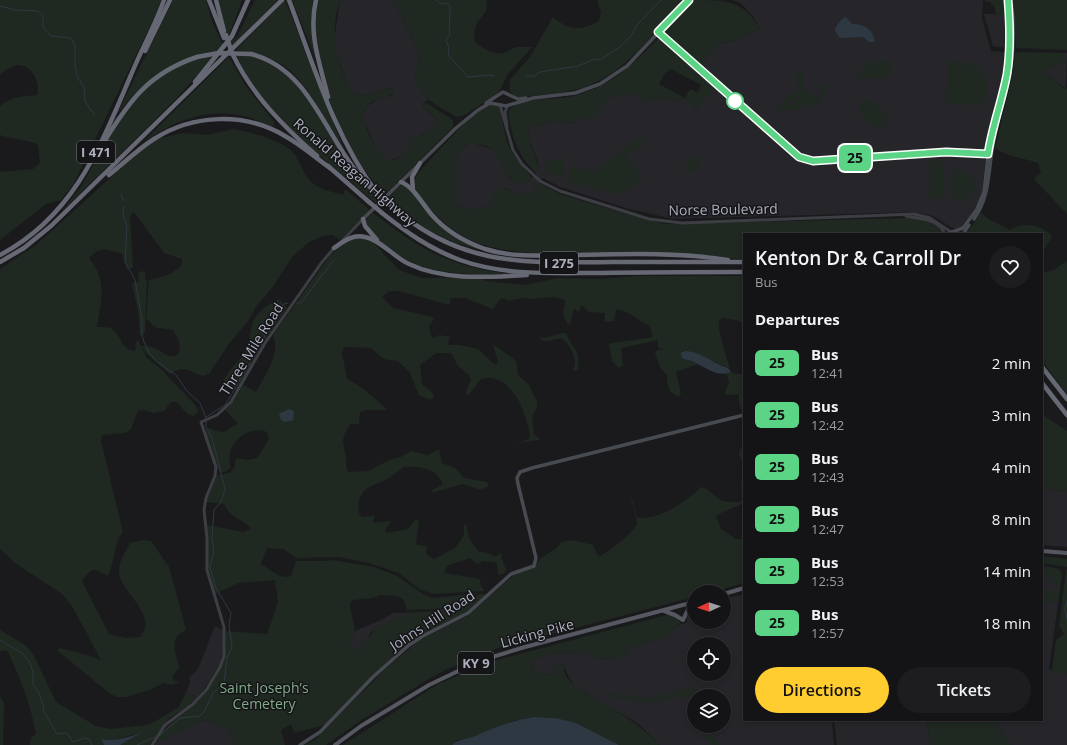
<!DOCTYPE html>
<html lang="en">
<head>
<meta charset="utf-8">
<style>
  :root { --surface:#141416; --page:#1d1d1f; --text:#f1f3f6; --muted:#9d9ea1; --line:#333335; --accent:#ffcd30 }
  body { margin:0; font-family:"Open Sans",sans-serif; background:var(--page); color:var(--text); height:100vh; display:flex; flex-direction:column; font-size:15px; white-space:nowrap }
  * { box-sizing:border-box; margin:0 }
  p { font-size:13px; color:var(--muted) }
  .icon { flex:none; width:22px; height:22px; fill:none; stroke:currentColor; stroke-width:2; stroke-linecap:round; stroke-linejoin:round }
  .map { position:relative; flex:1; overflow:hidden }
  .details { position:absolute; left:743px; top:233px; width:300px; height:488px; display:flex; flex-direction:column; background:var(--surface); border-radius:0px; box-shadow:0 2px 6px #0003,0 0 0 1px var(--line) }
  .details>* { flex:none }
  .badge { padding:0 8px; border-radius:6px; font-size:14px; line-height:26px }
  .needle { width:26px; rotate:267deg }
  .fabs { position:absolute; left:687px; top:585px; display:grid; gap:8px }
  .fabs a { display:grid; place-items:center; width:44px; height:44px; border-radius:50%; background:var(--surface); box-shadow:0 2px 6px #0003,0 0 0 1px var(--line); font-size:20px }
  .map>.badge { position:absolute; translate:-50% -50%; box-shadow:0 0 0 2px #fff }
  h2 { padding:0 12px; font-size:15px; line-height:36px }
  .round { display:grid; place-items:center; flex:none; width:42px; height:42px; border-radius:21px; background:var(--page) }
  .overview { display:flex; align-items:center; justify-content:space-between; height:68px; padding:0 12px }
  h1 { font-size:19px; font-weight:600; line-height:30px }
  .button { display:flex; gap:8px; margin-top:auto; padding:8px 12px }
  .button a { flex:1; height:46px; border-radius:24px; background:var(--accent); color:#111; font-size:16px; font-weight:600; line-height:46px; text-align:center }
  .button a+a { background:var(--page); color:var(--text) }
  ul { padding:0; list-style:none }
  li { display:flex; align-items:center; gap:12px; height:52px; padding:0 12px }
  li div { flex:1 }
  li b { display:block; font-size:15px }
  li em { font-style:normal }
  li .badge { min-width:44px; font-weight:700; text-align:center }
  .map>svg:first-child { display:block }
  .built { fill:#26262a; fill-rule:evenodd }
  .green { fill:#1f2921; fill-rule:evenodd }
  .water { fill:#2e3843 }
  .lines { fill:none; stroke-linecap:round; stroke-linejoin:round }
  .stream { stroke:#2e3843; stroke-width:1 }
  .tertiary { stroke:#3d3d44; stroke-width:3 }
  .secondary { stroke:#484a52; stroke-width:3.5 }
  .primary { stroke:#565861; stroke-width:4 }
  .motorway { stroke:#666974; stroke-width:4.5 }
  .motorway-bridge { stroke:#666974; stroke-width:4.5 }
  .line-casing { stroke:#fff; stroke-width:9 }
  .line { stroke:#5cd486; stroke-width:6 }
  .stop-dot { fill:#fff; stroke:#5cd486; stroke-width:2 }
  .labels { text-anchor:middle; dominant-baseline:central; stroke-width:3; stroke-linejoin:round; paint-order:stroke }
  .shield { fill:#151518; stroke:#7f818c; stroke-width:1 }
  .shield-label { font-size:13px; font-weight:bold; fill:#acafbd }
  .street-label { font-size:14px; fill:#acafbd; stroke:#151518 }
  .park-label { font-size:14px; fill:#81aa87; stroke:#151518 }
</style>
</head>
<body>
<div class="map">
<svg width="1067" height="745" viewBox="0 0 1067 745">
  <rect width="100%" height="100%" fill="#1a1a1d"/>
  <g class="built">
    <path d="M340 0H392L396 4 420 55 414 81 428 100 423 103V106L437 120V124L430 131 420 135 404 156 385 161 376 149 363 118 365 109 367 106 375 101 392 95 395 87 363 96 355 95 349 87 335 51 334 42Z"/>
    <path d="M732 0H983L982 18 991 51 1004 52 1007 54 1004 76 988 136 982 192 976 207 961 227 954 229 933 216 914 212 673 219 626 208 560 187 543 178 532 194 515 193 506 188 491 206 470 210 456 205V158L458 151 468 144 474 143 494 150 511 180 529 181 539 171 538 162 528 138 530 127 557 121 574 123 582 118H590L606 100 613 96 623 95 634 94 647 103 654 98 677 101 685 98 696 109 717 84 700 68 707 57 717 44 738 40 746 34 760 29 754 18 741 3Z"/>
    <path d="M984 14H1007L1008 46 1006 48 993 46Z"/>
    <path d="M1063 52 1067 53 1066 89 1043 72 1063 62Z"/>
    <path d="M1042 488 1067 492V547L1042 545Z"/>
    <path d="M1042 565 1059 569 1062 574 1049 669 1067 674V745H1012L992 720H1042Z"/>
    <path d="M744 594V720H832L834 745H660L640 725 624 715 589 697 586 693 573 684 564 668 565 664 557 666 552 674 547 675 535 672 530 660 550 653 583 652 599 658 608 659 623 655 631 647 667 637 675 627 687 622V615L691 608 694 607V622H724V599ZM694 644H724V674H694ZM694 696H724V726H694Z"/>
    <path d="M393 613H404V618L397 619 371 632 364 646 359 651 349 645 355 631 381 620Z"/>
    <path d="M215 626 223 630 224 644 221 661 209 682 197 698 186 692 190 683 189 678 198 669Z"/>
    <path d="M206 720 227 728 232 735 234 745H154L157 741 164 739 181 730Z"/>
    <path d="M834 720H927L930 745H837Z"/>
  </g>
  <g class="green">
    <path d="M0 0H161L155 16 73 185 61 200 46 204 0 240V172L33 169 40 163 38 145C31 140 10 139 0 135V106C11 97 22 96 37 95 41 83 32 64 17 65 12 66 5 71 0 74Z"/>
    <path d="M173 0H206L212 22 223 45 219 50C173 59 144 79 116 116Z"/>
    <path d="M218 0H242L228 38Z"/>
    <path d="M255 0H278L232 46 230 42 237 37Z"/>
    <path d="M285 0 345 152C327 125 308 80 280 63 265 55 251 53 236 50Z"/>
    <path d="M292 0H314L312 38 317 62Z"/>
    <path d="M318 0H340C329 33 336 67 355 95L363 96 395 87C394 101 371 96 365 109 359 121 377 151 385 160 401 160 408 156 410 140L430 131 437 124V119L423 106 425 102 453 120V127L384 195C371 179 359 163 349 145 330 111 307 38 318 0Z"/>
    <path d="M392 0H487L486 11 477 23 474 32 475 41 478 45 491 52 502 54 516 47H532L508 74 499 92 465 115 457 117C437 106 426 101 414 81L420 55 396 4Z"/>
    <path d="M597 0H684C652 34 622 79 574 90 556 94 537 95 519 97 509 95 509 89 510 80L530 57 553 17C569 31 581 31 599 21L601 12Z"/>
    <path d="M692 0C727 0 743 0 760 29L746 34 738 40 717 44 707 57 700 68 669 39 665 30Z"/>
    <path d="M986 0H1006L1007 14 996 15 994 6 990 2H985Z"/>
    <path d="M1013 0H1067V50L1016 48Z"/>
    <path d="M658 39 664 40 713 84V90L696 109 685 98 677 101 654 98 647 103 634 94 613 96 606 100 596 115 590 118H582L574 123 557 121 530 127C524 143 538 155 539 171L537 174C522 160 514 145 510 124 509 119 507 114 510 109 524 97 551 100 569 97 606 90 632 65 658 39ZM671 69 701 85 698 93 690 89 685 98 659 84 665 73Z"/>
    <path d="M1018 52 1064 53 1063 62 1043 72 1065 89 1067 88V214L1034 179 1041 173 1038 163C1023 158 1008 157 995 148L1011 82 1015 54Z"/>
    <path d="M216 54 172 103 61 212 81 187 117 122 148 85 165 73 186 62Z"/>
    <path d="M236 54C302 60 316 119 349 165 358 177 368 189 379 200L376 203C328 161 261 115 236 54Z"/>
    <path d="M229 57 247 88 274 122V126C266 125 259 120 251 118 209 106 176 120 142 143Z"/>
    <path d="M887 61 891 68 889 77 857 79V76L869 62Z"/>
    <path d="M959 61C982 64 991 78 987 100H984V105C974 106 953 101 948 105L946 102C947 92 948 77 947 62Z"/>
    <path d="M803 71 804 88H800L797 85 796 72Z"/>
    <path d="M816 84H824L825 92 819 104H817L816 98 821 90Z"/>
    <path d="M808 89V93L813 97 815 96 816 104 812 107 801 105 798 92 799 90Z"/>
    <path d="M792 92 797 93 800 105 786 99Z"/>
    <path d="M866 100C876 102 884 110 887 120L884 127C871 130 859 118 859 105L861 102Z"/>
    <path d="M784 101 800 106 801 109 775 111Z"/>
    <path d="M492 104 499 106 507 142 512 153 532 178 526 183H515L507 174 494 150C480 142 461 139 456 158V205C470 211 476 209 491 206L493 193 502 187 515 193 532 194 540 183 560 194 647 220 666 224 909 218C921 218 933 221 942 231V234H744V259C734 259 724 257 714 256 689 254 665 253 641 252 587 250 511 263 463 236 450 229 439 218 428 207 419 198 410 186 418 173L468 119 475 113Z"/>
    <path d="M234 129C250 132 287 141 296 156 302 167 305 179 317 186 324 191 335 192 343 195L345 189 370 210 340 240 333 235 322 236 308 243 292 257 272 288 257 305 248 321 228 345 209 374 203 376C187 371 186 364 170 374L145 352 142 346C147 346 151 346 155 348 164 352 168 360 178 354 183 345 177 338 173 330 157 326 160 333 146 318L149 280C162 277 173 275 182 264V259L164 253 134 212 130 216 133 268 127 269 122 253C107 252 102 244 89 258 108 282 101 299 97 327 101 327 107 327 110 328 122 334 120 350 135 351L136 343 138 340 147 358 161 369 196 406 198 412 193 416 188 414 176 402H171L164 411 153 413 144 410 138 411 131 429 125 433 102 435 101 441 123 532 118 539 110 572 107 576C94 567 91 568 82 581L109 634 125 638 140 637C159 615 122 594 119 573 118 563 126 551 130 543L143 540 151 541 169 567 186 629C183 632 180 633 178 635 170 646 178 657 179 667L173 676V680L179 682 173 685 163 683 150 690 126 697H117L109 693 58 651 59 648C74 651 87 655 101 660L72 606 62 594 15 563 0 549V269L36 245 139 152 157 139 182 133 206 135Z"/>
    <path d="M644 138 646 144 625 154 641 177V180L624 192 616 194 566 181 570 165 594 172 625 148 627 149 625 146Z"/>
    <path d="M701 154 696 172 685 170 689 158Z"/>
    <path d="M563 158 564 175C556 176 550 176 545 170L546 162Z"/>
    <path d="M929 161H943L944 198H929Z"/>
    <path d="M960 169 975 182V187L962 202 954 197 950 191 953 175Z"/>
    <path d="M402 184 408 188 438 223 489 251C450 245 415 226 388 198Z"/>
    <path d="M373 213C397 231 423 251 452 261 470 268 490 271 509 274 462 274 422 277 384 244 376 237 368 231 365 221Z"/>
    <path d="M981 213 987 218 1010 230C1024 221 1041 225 1052 236L1042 254V234H966Z"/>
    <path d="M353 238H364L373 242 399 270 422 278 476 277 486 281 525 285 558 278 600 279 639 276H744V324L736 320 722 318 719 321C717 329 727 358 730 369L694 352 682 351V358L698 364 676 372 681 393 678 397 670 391 667 383V375L660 367 655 353 656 351 664 349 658 348V340L621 348 623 365 619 368 612 361 609 345 611 343 649 338 653 336 649 325C639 322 626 308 616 310L614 321 605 322V313L589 312 581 305 579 312 575 309 573 311 570 325 567 323 563 314 565 300 553 297 532 299 523 298 509 301 501 298 493 309 465 298H451L449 305 399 291H389L382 297 393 308 432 317 434 319 429 326 431 336 434 338 439 335 450 337 448 343 449 345H460L478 349 495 365 498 362 493 344 516 361 518 375 529 385 537 401V408L532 416 534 435 540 438 539 440 516 443 529 439 530 435C526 412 511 371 481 379L468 396 466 392 471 379 469 375 458 366 451 353H436L420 365 422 384 432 392 434 397 430 400 419 395 409 371 397 361 384 359 371 348 344 347 342 353 347 379 361 387 388 410H366L360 412 359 424H350C340 442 343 439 346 457 347 463 345 465 348 472L369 471 389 460 401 457 411 451 428 455 439 449 442 463 455 468 464 478 487 482 489 486 481 490 463 484 431 493 433 490 443 484C436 468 420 466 404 467 399 470 395 474 391 477 371 488 356 486 359 514L362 517 375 516 373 523 391 521 385 530 387 533 408 529 414 521 419 520 416 543 417 545 427 546 426 554 434 559 455 548 464 535V527L466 523 469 538 478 551 488 553 495 557 502 553 501 557 506 569 504 574 500 575 498 574 497 564 495 562 483 561 477 564 470 558 447 566 444 573 480 579 481 587 485 591 433 594 419 589 399 573 369 563 339 557 296 558 283 549 267 548 261 564C269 569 281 580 291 576L296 561H324L333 560 374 567 397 576 423 594 433 598 479 593 439 609 407 610 403 599 396 596 380 595 373 598 352 600 350 605 355 631 349 645 359 650 377 627 397 619 404 618V613L435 611 452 606V607L445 610 447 615 456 611 454 604 480 594H487L468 611 450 622 426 633 401 649 355 693 325 725 294 733 291 724 281 730 285 745H234L232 735 227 728 206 720 181 730 164 739 157 741C167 723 176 720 191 707 214 687 229 661 225 631L267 634 278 602 275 580 238 583 215 594 208 567 207 525 243 532 251 529C242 517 232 521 224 504L206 502 217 475 230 473 234 468 236 458 247 460 257 458 269 439 267 432C246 424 223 446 231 467L225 472H219L205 430 210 428C228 437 224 429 238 424L225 410 234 401 243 385 256 392C265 376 281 354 273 335L329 257 339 247Z"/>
    <path d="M1067 261V394L1042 361V266L1044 272 1052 271Z"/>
    <path d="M145 271V280H147L145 332 143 335 140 336 138 312 132 284 139 281 138 272Z"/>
    <path d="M279 299 287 308 268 336 237 391 223 382C229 368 239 363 245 351 248 346 249 339 250 333 253 315 263 307 279 299Z"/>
    <path d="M562 333H566C573 351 580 346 578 370L573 371C573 368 576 365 575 362 575 356 568 340 561 339 552 337 547 346 538 337L545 338Z"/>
    <path d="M731 372 735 374H744L743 410 740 408 738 394 727 395 725 393 729 382 726 373Z"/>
    <path d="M1042 412 1045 416 1067 431V492L1042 488Z"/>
    <path d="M741 446 744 455V503C738 506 719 513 716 516L721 529 736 539H744V583L712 592H694V597L498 648 447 669 432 677 360 721 326 745H304L316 739 383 671 418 641 467 616 515 574 534 568C537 566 537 562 539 560 545 553 557 552 561 542L572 540 593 545 596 553 599 556C607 554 637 530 637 523 636 513 631 502 630 492L637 517C656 522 688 501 701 487 711 489 714 498 723 501 728 502 734 502 740 502L742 499 741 483 744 468 739 454Z"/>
    <path d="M1042 556 1067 559V567L1042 563Z"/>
    <path d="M1042 565 1061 571 1062 576 1060 586H1057L1051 577 1042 576Z"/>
    <path d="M1066 570H1067V674L1052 670 1056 640 1064 634 1059 626Z"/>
    <path d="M1050 589 1059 591V600L1054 603 1042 601V591L1049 592Z"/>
    <path d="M667 615H673L681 623 675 627 667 637 631 647 623 655 608 659 599 658 583 652 550 653 530 660 535 672 547 675 552 674 557 666 565 664C559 681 583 687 589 697 617 709 638 724 660 745H619L576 723 556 718 534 717 516 720 474 737 457 740 452 745H343L438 684 489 662Z"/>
    <path d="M0 630 25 645 33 654 56 702 96 726 111 729 147 725 156 721 179 707 186 692 197 698 188 706 168 719 150 745H120L139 733 110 741 101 740 104 745H30L31 738 36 734C31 705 20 678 8 652L5 650 0 651Z"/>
    <path d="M692 687H695L697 696H694V709L688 698 684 696 646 703 605 696 604 694 616 693 648 699Z"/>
    <path d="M0 696 4 704 3 745H0Z"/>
    <path d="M927 720H992L1012 745H930Z"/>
    <path d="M702 726H707L710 735 720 745H712L704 736Z"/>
  </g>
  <g class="water">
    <path d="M846 17 852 24C864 24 873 29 875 42H869L863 37 840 38 835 31C835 26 841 19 846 17Z"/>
    <path d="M684 351C699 350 714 364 728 368L731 372C717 378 705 367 694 362 690 360 685 360 682 358L681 353Z"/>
    <path d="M289 409 294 411 293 420 285 422 281 420 279 414Z"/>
    <path d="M534 717 556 718 576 723 619 745H452C459 738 466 740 475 736 494 728 513 720 534 717Z"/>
    <path d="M144 731 120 745H104L101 739C114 742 131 737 144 731Z"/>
  </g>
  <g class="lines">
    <g class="stream">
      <path d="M436 0 441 4 448 3C453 9 447 25 450 35L446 40 449 48 448 55 468 77 490 75 494 76"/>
      <path d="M0 6 15 10 38 11 43 16V27L51 36 71 38 75 46V67L78 78 84 87 85 101 94 114"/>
      <path d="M526 76H534L540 72 578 66 592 60 601 59 617 49 631 36 637 25 661 0"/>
      <path d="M121 194 123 201"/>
      <path d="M124 206 123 214 127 227 125 262 135 280 142 319V334L144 342 150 354 156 361 176 375 187 391 200 403 206 418"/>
      <path d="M297 303H301L333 261"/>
      <path d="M206 417 225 405 231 395 264 339 265 322 284 304 288 303"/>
      <path d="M1067 601 1065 609 1067 619"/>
      <path d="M0 640 23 654 30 663 33 672V684L39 693 43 704 44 712 57 734 67 733 73 742 85 738 90 740 92 745"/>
      <path d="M160 735 180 718 200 716 204 712 213 693 224 683 227 658 232 647 229 625 231 613 216 588 210 567 214 550 212 538 214 510 221 502 225 489 212 438 206 427V421"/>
      <path d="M137 745 155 737"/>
    </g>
    <g class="tertiary">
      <path d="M500 105 513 150 522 164 540 181 560 191 649 219 682 223 914 214 930 218 951 232"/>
      <path d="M507 127 505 112 508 105"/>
      <path d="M906 216C920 219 938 218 945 234"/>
      <path d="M341 242 363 219"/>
      <path d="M152 745 165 725 193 704 207 689 220 667 224 656V627L207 570V538L204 510 206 498 215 476 216 467 201 422 217 415 231 402 265 343 322 262 335 247"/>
    </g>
    <g class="secondary">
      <path d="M486 103 503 92 518 99 526 98"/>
      <path d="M363 219 456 128 478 110 490 103 506 106 533 98 575 93 600 84 627 66 689 0"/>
      <path d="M974 219C991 195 988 167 994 139 997 120 1004 102 1008 83 1014 55 1015 28 1011 0"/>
      <path d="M947 234 963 228 977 209 984 192 990 138 1008 65 1011 38 1008 0"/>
      <path d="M963 234 969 225"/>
      <path d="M300 745 320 732 373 677 409 645 423 636 468 613 511 574 534 566 536 558 518 484 517 478 520 472 532 468 744 415"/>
    </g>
    <g class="primary">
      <path d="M1042 551 1067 553"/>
      <path d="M724 594 744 588"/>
      <path d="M664 611 675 615 683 620 691 603"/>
      <path d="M335 745 361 726 429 685 479 661 525 647 694 602"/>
    </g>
    <g class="motorway">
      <path d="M209 0 224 38"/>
      <path d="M216 0 224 31"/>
      <path d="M289 0C314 66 334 136 377 193"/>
      <path d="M316 0C308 34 320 64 328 97"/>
      <path d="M145 51 170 0"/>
      <path d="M251 54C306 68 322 126 353 167 359 174 364 182 371 188"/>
      <path d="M233 55C253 96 283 126 317 156"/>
      <path d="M195 82 232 36 248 0"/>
      <path d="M104 142C129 101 149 73 197 57"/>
      <path d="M328 166 369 202"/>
      <path d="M109 175C124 163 138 149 154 139 193 114 245 112 285 136 301 145 315 157 330 168"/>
      <path d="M401 182C414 187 423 205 432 215 446 231 465 242 485 249 513 258 544 255 573 255 624 254 677 252 728 260"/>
      <path d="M413 190 412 177 420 163"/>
      <path d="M389 204C459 267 523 263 611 262 655 262 700 262 744 262"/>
      <path d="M382 213C406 232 430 249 460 260 505 276 554 273 601 273 649 272 696 272 744 272"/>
      <path d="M363 219 365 226 377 240"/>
      <path d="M334 248C344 241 353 234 365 237 379 239 395 258 409 264 445 281 489 277 527 275"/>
      <path d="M0 255C74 216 100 147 131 75 141 50 155 26 164 0"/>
      <path d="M0 262 24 248 51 226 282 0"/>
      <path d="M1042 367 1067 399"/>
      <path d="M1042 383 1067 415"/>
    </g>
    <g class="motorway-bridge">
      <path d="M226 35 232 53"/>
      <path d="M197 57 218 53 251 54"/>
      <path d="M377 193 389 204"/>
      <path d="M369 202 382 213"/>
    </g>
  </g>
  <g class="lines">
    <g class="line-casing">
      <path id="line" d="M689 0 658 32 799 157 813 161 946 152 988 154C992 127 1002 101 1007 74 1011 49 1010 25 1008 0"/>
    </g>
    <use href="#line" class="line"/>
  </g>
  <circle class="stop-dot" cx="735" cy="101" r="8"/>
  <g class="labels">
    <g class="shield">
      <rect x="77" y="141" width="38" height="22" rx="3"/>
      <rect x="540" y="252" width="38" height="22" rx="3"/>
      <rect x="458" y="652" width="36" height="22" rx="3"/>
    </g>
    <g class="shield-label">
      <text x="96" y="152">I 471</text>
      <text x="559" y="263">I 275</text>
      <text x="476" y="663">KY 9</text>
    </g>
    <g class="street-label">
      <text transform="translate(355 172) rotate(41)">Ronald Reagan Highway</text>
      <text transform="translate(723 209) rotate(-1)">Norse Boulevard</text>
      <text transform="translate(251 349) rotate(-58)">Three Mile Road</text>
      <text transform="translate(432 620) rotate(-33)">Johns Hill Road</text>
      <text transform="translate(537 633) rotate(-15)">Licking Pike</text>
    </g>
    <g class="park-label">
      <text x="264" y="687">Saint Joseph’s<tspan x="264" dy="16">Cemetery</tspan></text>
    </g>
  </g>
</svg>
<div class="fabs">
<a><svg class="needle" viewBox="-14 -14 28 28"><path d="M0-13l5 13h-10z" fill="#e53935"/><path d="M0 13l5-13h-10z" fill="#9d9ea1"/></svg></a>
<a><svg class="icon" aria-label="locate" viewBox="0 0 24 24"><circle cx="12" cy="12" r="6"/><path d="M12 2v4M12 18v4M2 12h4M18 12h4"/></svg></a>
<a><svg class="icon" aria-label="layers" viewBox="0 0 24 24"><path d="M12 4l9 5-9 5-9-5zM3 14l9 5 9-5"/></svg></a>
</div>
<b class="badge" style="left:855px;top:158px;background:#5cd486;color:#111">25</b>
<section class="details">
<div class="overview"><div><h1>Kenton Dr &amp; Carroll Dr</h1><p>Bus</p></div><a class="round"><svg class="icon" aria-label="heart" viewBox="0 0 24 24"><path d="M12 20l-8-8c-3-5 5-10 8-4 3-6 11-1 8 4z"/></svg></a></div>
<h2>Departures</h2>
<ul>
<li><span class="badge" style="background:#5cd486;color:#111">25</span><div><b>Bus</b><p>12:41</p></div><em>2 min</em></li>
<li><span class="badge" style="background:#5cd486;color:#111">25</span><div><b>Bus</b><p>12:42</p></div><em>3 min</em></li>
<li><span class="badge" style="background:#5cd486;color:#111">25</span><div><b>Bus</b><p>12:43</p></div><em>4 min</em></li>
<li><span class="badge" style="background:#5cd486;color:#111">25</span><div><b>Bus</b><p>12:47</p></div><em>8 min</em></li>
<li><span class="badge" style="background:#5cd486;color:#111">25</span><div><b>Bus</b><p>12:53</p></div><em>14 min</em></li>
<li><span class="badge" style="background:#5cd486;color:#111">25</span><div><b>Bus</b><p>12:57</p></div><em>18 min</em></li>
</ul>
<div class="button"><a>Directions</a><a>Tickets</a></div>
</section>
</div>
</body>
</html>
